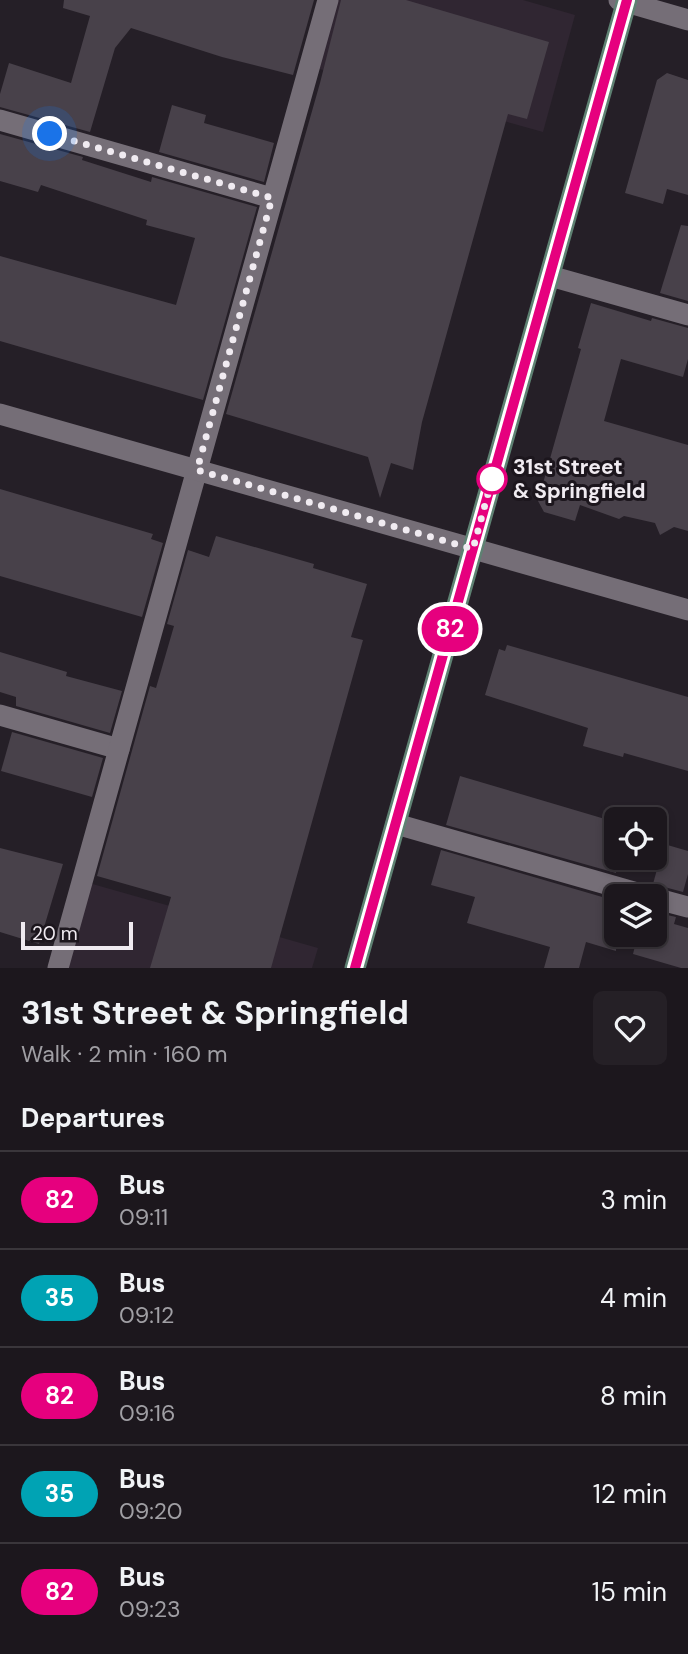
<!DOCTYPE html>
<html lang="en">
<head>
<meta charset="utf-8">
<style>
  :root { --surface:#1c171d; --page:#252026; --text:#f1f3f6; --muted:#a09fa4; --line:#3a363b }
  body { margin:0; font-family:"DM Sans",sans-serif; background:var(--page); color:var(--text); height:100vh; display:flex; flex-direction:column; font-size:26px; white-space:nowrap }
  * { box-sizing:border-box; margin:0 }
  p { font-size:23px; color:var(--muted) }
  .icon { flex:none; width:38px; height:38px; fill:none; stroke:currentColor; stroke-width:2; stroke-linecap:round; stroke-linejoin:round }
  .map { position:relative; height:968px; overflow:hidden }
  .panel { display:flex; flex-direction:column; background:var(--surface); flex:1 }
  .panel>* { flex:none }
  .badge { padding:0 14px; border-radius:23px; font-size:24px; line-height:46px }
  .buttons { position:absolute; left:604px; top:807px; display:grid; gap:14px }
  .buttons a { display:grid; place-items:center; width:63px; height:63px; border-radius:10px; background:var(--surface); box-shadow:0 4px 10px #0003,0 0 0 2px var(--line); font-size:35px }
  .scale { position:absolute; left:21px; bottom:18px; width:112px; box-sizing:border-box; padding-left:7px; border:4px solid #f0ebf1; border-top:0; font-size:19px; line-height:24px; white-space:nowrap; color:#f0ebf1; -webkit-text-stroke:5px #1c161d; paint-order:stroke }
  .you { position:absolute; width:35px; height:35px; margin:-18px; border:5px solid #fff; border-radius:50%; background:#1a73e8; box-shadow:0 0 0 10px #1a73e833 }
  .map>.badge { position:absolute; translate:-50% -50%; box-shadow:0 0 0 4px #fff }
  h2 { padding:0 21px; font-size:26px; line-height:63px }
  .round { display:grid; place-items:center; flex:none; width:74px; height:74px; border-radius:10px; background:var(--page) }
  .summary { display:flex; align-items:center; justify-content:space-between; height:119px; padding:0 21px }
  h1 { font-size:33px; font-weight:700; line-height:52px }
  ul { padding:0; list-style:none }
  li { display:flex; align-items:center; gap:21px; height:98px; padding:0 21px; border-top:2px solid var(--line) }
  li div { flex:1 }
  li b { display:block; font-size:26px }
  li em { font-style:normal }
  li .badge { min-width:77px; font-weight:700; text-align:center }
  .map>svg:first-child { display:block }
  .built { fill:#302632 }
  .building { fill:#48414a }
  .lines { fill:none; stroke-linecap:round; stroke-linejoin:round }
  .service { stroke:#756e77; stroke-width:21 }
  .minor { stroke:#756e77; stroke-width:21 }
  .secondary { stroke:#5e8172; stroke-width:21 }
  .line-casing { stroke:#fff; stroke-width:16 }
  .line { stroke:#e6007e; stroke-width:10 }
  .walk { stroke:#f0ebf1; stroke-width:7; stroke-dasharray:0 12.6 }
  .stop-dot { fill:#fff; stroke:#e6007e; stroke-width:3.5 }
  .labels { text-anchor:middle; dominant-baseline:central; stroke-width:6; stroke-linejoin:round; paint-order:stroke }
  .stop-label { font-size:21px; font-weight:bold; fill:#f0ebf1; stroke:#1c161d; text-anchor:start }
</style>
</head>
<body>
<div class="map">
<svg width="688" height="968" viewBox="0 0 688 968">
  <rect width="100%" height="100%" fill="#251f27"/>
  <g class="built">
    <path d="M328 0H523L575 15 543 132 309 66Z"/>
    <path d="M82 881 318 948 312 968H58Z"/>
  </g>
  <g class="building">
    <path d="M64 0H314L293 75 222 57 131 28 115 48 90 132 0 107V94L9 63 71 83 90 16 63 8Z"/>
    <path d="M341 0H406L549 42 527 119 508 114 422 422 413 470 391 463 380 498 368 457 226 414 320 83Z"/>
    <path d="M667 73 688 80V195L667 189 663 204 625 193 657 80Z"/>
    <path d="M172 105 206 115 204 123 274 143 264 182 159 152Z"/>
    <path d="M0 134 83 157 82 160 151 182 152 177 257 207 203 400 0 341V256L176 305 195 238 146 225 147 220 41 185 38 192 0 181Z"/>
    <path d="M681 225 688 226V301L660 293Z"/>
    <path d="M591 303 651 321 652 318 688 328V359L683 377 621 359 604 421 688 445V531L674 527 660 535 655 523 624 516 619 519 580 505 575 521 544 512 538 501 581 349 578 348Z"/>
    <path d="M0 489 153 534 151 539 163 543 142 617 0 576Z"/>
    <path d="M216 536 314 564 313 568 367 584 351 637 363 640 271 968H150L171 897 97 876 150 686 156 688 174 626 167 624 188 550 209 557Z"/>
    <path d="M507 645 688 697V771L624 753 623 757 583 746 588 728 485 695 499 649 505 651Z"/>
    <path d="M0 652 67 672 66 676 122 691 110 733 16 706V697L0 692Z"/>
    <path d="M12 732 103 758 92 797 1 771Z"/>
    <path d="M460 776 605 819 603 825 616 829V873L446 825Z"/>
    <path d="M664 844 688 851V874L683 892 653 884Z"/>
    <path d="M0 848 63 864 39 944 0 932Z"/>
    <path d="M441 850 616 901V951L586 942 579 968H544L550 947 467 923 475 897 431 885Z"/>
    <path d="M654 912 676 917 674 924 688 928V968H681L633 954 638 934H654Z"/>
  </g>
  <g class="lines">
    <g class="service">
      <path d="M0 120 272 198"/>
      <path d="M550 276 688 315"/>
      <path d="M0 715 119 749"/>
      <path d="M396 824 648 896"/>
      <path d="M654 898 688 907"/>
      <path d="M58 968 328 0"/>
    </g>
    <g class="minor">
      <path d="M619 0 688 20"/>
      <path d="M0 414 688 610"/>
    </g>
    <path class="secondary" d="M355 968 627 0"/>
  </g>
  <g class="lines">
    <g class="line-casing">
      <path id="line" d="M355 968 627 0"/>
    </g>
    <use href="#line" class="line"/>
    <path class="walk" d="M50 134 272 198 197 470 473 549 492 479"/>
  </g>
  <circle class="stop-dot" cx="492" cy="479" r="14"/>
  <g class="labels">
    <g class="stop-label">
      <text x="513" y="467">31st Street<tspan x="513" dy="24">&amp; Springfield</tspan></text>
    </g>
  </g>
</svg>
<div class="buttons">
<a><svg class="icon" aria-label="locate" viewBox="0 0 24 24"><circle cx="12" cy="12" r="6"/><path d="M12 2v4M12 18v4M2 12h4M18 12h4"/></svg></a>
<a><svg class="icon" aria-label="layers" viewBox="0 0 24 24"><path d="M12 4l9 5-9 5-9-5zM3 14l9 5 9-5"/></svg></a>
</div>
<div class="scale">20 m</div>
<div class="you" style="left:50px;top:134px"></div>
<b class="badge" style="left:450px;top:629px;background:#e6007e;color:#fff">82</b>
</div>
<section class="panel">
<div class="summary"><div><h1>31st Street &amp; Springfield</h1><p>Walk · 2 min · 160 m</p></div><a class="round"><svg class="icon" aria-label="heart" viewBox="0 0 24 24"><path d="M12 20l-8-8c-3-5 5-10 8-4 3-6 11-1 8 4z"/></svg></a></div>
<h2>Departures</h2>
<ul>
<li><span class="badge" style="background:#e6007e;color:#fff">82</span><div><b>Bus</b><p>09:11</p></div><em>3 min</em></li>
<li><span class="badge" style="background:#00a3b4;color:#fff">35</span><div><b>Bus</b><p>09:12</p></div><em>4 min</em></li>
<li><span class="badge" style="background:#e6007e;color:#fff">82</span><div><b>Bus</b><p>09:16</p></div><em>8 min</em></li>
<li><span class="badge" style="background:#00a3b4;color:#fff">35</span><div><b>Bus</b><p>09:20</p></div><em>12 min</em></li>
<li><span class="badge" style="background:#e6007e;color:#fff">82</span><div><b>Bus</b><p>09:23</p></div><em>15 min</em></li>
</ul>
</section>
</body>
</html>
